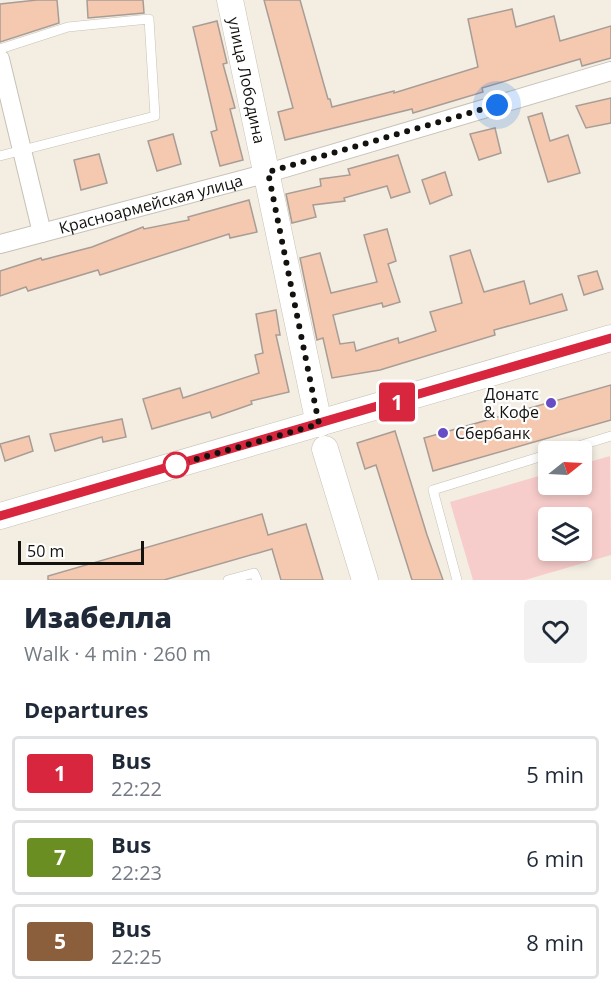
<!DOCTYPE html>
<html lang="en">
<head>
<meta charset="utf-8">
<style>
  :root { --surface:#fff; --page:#f2f2f3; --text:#1f2937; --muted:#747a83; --line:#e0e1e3 }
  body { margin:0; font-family:"Open Sans",sans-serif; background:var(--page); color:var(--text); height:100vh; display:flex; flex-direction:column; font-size:22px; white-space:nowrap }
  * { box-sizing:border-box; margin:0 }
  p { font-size:20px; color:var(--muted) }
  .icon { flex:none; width:33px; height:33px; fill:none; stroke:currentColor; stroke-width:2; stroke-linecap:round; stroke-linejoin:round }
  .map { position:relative; height:580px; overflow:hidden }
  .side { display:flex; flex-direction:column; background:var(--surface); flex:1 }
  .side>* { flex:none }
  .badge { padding:0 12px; border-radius:4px; font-size:21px; line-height:39px }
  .needle { width:39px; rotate:72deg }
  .fabs { position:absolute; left:538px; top:441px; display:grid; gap:12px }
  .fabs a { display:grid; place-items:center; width:54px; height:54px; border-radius:6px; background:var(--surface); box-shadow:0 3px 9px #0003; font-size:30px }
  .scale { position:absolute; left:18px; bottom:15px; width:126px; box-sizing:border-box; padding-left:6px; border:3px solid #14120f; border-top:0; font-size:16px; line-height:21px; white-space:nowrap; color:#14120f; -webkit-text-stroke:4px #fff; paint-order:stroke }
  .you { position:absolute; width:30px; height:30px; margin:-15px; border:4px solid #fff; border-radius:50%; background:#1a73e8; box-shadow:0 0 0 9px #1a73e833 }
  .map>.badge { position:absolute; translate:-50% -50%; box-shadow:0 0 0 3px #fff }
  h2 { padding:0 24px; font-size:22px; line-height:54px }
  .round { display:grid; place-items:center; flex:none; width:63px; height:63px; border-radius:6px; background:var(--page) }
  .summary { display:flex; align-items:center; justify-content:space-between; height:102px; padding:0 24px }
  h1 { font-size:28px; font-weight:800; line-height:45px }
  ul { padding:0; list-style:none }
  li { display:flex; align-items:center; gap:18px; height:75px; margin:0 12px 9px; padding:0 12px; border:3px solid var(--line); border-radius:6px }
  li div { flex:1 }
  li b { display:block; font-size:22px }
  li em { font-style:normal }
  li .badge { min-width:66px; font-weight:700; text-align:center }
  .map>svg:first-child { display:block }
  .green { fill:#f7cdcb; fill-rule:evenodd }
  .building { fill:#f4c9af; stroke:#a89d96; stroke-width:1.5 }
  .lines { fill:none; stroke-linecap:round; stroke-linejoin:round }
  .lane-casing { stroke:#c7c1b7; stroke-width:10 }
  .street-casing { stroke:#c7c1b7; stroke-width:20 }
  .secondary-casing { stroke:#c7c1b7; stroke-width:27 }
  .lane { stroke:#fff; stroke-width:9 }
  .street { stroke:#fff; stroke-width:18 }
  .secondary { stroke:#fff; stroke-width:26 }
  .line-casing { stroke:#fff; stroke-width:14 }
  .line { stroke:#d7263d; stroke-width:9 }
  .walk { stroke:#14120f; stroke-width:6; stroke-dasharray:0 10.8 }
  .poi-dot { fill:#684cc5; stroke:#fff; stroke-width:2 }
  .stop-dot { fill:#fff; stroke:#d7263d; stroke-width:3 }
  .labels { text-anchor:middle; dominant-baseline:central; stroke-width:4.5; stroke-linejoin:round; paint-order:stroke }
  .street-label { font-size:16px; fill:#14120f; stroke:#fff }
  .poi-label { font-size:16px; fill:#14120f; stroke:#fff; text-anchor:end }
</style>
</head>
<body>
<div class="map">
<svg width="611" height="580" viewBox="0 0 611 580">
  <rect width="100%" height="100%" fill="#f3ede2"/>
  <path class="green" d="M610 456 611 555 525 580H473L450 502 549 473V484H582V464ZM549 518H582V550H549Z"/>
  <g class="building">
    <path d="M37 0H57L59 23 0 42V4Z"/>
    <path d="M87 0H143L144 13 88 18Z"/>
    <path d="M264 0H300L328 99H330L332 107 394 91V93L478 67 468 19 512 9 516 27 554 16 560 41 611 26V58L582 66 580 59 482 88 483 92 413 113 412 109 285 140 278 112 293 108Z"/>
    <path d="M217 21 227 63 223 64 235 108 230 109 243 160 220 166 211 132 217 130 193 27Z"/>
    <path d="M611 98V123L586 128 576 106Z"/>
    <path d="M542 113 550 141 568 135 580 173 548 182 528 117Z"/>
    <path d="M495 128 501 153 479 160 470 134Z"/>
    <path d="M173 134 181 164 157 171 148 141Z"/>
    <path d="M99 154 107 183 81 190 74 160Z"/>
    <path d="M398 155 410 192 391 198 387 186 344 198 345 201 313 205 316 217 292 223 286 194 321 186 320 179 350 175 348 169Z"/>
    <path d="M445 172 452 195 430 204 422 180Z"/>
    <path d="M249 200 257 232 230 238 229 234 100 275 98 270 28 291 26 287 0 296V271L41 258 42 260 92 247 143 227 144 229 189 220 188 217Z"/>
    <path d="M387 229 396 261 388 264 400 302 383 307 382 303 333 315 340 344 354 342 356 351 398 338 399 343 436 331 430 312 462 303 450 256 470 250 484 292 524 281 530 304 562 294 567 310 494 330 495 335 380 370 332 378 323 338 317 340 300 258 320 253 331 293 377 282 364 235Z"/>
    <path d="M597 271 603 289 584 295 578 276Z"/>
    <path d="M276 310 280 335H276L289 392 251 401 252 404 212 418 210 412 152 429 143 399 180 388 183 398 259 373 255 355 263 353 256 314Z"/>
    <path d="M611 385V420L433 471 424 438Z"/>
    <path d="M122 419 126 437 103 442 102 437 55 451 50 434Z"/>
    <path d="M395 431 427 535 443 580H412L376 465 365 469 357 443Z"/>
    <path d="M29 436 33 451 5 461 0 444Z"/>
    <path d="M262 514 268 535 306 524 323 580H281L272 549 164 580H48V576Z"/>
  </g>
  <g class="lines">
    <g class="lane-casing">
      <g id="lane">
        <path d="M0 49 68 27 149 19 155 116 0 156"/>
        <path d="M559 452 611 436"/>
        <path d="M228 580 254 573 257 580"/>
        <path d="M457 580 433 490 549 454"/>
      </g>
    </g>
    <g class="street-casing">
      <g id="street">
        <path d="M0 59 42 233"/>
        <path id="s1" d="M0 244 268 173 611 71"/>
      </g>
    </g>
    <g class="secondary-casing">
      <g id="secondary">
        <path id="s2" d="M230 0 319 424"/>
        <path d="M325 449 365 580"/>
        <path d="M0 516 611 338"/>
      </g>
    </g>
    <use href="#lane" class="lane"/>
    <use href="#street" class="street"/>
    <use href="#secondary" class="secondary"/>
  </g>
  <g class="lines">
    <g class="line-casing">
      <path id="line" d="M0 516 611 338"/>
    </g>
    <use href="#line" class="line"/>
    <path class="walk" d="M176 465 319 424 268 172 497 105"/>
  </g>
  <g class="poi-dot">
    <circle cx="551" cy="403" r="6"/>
    <circle cx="443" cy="433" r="6"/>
  </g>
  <circle class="stop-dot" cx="176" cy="465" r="12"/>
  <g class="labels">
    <g class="street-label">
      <text stroke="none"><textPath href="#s2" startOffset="82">улица Лободина</textPath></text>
      <text stroke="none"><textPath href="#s1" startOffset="156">Красноармейская улица</textPath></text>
    </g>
    <g class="poi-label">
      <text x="539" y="394">Донатс<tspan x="539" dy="18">&amp; Кофе</tspan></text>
      <text x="455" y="433" text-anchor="start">Сбербанк</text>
    </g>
  </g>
</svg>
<div class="fabs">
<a><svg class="needle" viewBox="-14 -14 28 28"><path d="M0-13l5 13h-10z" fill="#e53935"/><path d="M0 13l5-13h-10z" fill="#747a83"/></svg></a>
<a><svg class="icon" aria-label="layers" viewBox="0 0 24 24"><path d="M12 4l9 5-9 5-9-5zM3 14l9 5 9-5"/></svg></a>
</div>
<div class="scale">50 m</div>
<div class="you" style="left:497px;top:105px"></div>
<b class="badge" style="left:397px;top:402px;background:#d7263d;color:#fff">1</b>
</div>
<section class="side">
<div class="summary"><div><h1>Изабелла</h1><p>Walk · 4 min · 260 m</p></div><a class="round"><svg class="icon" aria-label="heart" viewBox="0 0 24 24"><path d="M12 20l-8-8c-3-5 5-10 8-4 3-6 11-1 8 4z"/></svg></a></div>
<h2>Departures</h2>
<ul>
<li><span class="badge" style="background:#d7263d;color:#fff">1</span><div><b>Bus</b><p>22:22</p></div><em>5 min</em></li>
<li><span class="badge" style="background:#6b8e23;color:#fff">7</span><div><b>Bus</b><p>22:23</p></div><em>6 min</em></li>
<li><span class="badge" style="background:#8b5e3c;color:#fff">5</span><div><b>Bus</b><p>22:25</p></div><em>8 min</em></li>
</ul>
</section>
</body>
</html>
